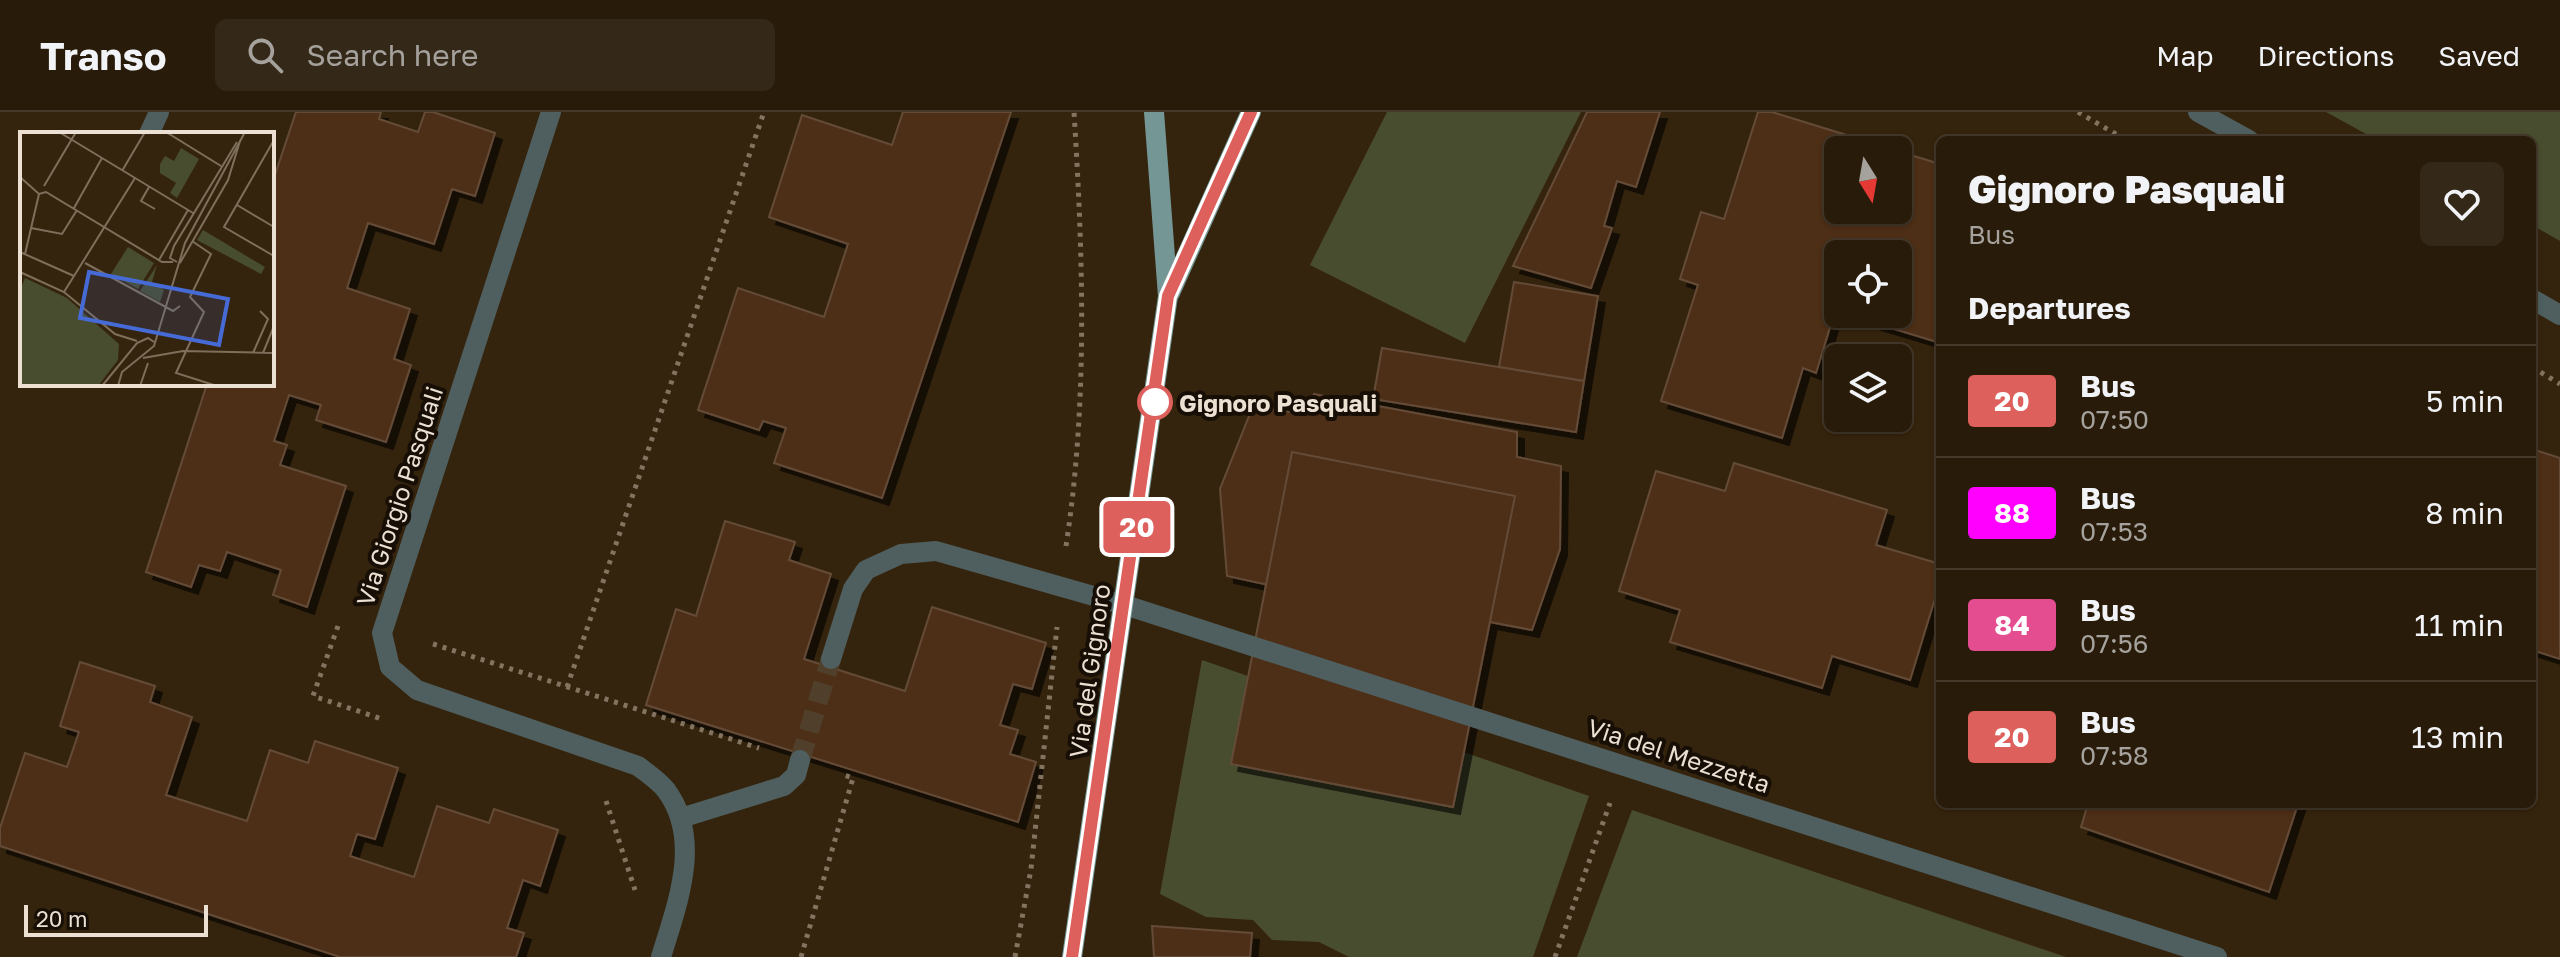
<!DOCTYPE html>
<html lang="en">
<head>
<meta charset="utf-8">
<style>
  :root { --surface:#281b0a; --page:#342818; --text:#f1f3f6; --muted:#a5a19c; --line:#44392b }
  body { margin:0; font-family:"Golos Text",sans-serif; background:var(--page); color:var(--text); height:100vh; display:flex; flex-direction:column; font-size:30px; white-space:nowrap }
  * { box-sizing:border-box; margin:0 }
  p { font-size:26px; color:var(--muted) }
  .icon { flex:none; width:44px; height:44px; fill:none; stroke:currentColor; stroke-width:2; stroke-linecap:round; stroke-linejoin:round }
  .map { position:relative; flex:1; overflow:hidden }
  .drawer { position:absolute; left:1936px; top:24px; width:600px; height:672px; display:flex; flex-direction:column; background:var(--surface); border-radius:12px; box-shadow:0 2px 6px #0004,0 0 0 2px var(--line) }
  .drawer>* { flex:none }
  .badge { padding:0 16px; border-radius:6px; font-size:28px; line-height:52px }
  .needle { width:52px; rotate:169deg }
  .controls { position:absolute; left:1824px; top:24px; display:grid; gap:16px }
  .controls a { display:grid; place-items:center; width:88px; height:88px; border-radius:12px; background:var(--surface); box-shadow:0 2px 6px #0004,0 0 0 2px var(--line); font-size:40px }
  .scale { position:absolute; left:24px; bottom:20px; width:184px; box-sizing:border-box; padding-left:8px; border:4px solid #ece0d3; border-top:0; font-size:22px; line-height:28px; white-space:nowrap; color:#ece0d3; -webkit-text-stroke:6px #170f06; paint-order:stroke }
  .map>.badge { position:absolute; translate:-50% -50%; box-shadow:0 0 0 4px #fff }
  h2 { padding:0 32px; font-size:30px; line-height:72px }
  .round { display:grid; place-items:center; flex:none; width:84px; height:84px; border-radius:12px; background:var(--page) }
  .overview { display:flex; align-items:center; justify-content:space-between; height:136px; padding:0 32px }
  h1 { font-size:38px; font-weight:800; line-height:60px }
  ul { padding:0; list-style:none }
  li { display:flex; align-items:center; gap:24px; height:112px; padding:0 32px; border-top:2px solid var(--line) }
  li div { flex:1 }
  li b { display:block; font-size:30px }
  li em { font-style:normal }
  li .badge { min-width:88px; font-weight:700; text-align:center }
  header { display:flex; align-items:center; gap:48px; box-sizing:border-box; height:112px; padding:0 40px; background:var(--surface); border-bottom:2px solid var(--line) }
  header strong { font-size:38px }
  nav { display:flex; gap:44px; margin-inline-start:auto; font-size:28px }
  .search { width:560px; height:72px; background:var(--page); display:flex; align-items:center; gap:20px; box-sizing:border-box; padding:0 28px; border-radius:12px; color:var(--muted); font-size:30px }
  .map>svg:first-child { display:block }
  .green { fill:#494d2f }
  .building { fill:#4e2f17; stroke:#644b39; stroke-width:2; filter:url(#shadow) }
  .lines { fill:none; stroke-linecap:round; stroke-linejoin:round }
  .minor-tunnel { stroke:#50402b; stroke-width:20; stroke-dasharray:20 10; stroke-linecap:butt }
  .path { stroke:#837461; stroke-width:5; stroke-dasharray:4 6; stroke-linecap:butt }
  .minor { stroke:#4f5f5f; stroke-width:20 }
  .major { stroke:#749695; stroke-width:20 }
  .line-casing { stroke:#fff; stroke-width:18 }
  .line { stroke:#de605c; stroke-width:12 }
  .stop-dot { fill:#fff; stroke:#de605c; stroke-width:4 }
  .labels { text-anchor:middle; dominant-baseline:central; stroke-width:8; stroke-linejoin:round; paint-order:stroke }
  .stop-label { font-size:24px; font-weight:bold; fill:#ece0d3; stroke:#170f06; text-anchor:start }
  .street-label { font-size:24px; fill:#ece0d3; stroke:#170f06 }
  .inset-road { fill:none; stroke:#7e6f5c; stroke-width:2 }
  .view { fill:#466bd7; fill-opacity:0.15; stroke:#466bd7; stroke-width:4 }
  .inset-edge { fill:none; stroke:#ece0d3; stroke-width:4 }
</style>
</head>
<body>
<header>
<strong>Transo</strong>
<div class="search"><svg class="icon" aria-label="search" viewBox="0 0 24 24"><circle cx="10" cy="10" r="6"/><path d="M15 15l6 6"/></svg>Search here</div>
<nav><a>Map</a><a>Directions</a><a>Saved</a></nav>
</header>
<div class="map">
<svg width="2560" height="845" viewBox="0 0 2560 845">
  <defs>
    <filter id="shadow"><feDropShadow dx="7" dy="7" stdDeviation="0" flood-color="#0009"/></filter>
  </defs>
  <rect width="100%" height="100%" fill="#35240d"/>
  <g class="green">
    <path d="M1387 0H1581L1465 231 1310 153Z"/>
    <path d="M2326 0H2560V129L2532 113V28H2377Z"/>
    <path d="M1202 548 1589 684 1533 845H1349L1319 830 1272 828 1253 808 1206 805 1160 782Z"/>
    <path d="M1632 698 2066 845H1577Z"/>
  </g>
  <g class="building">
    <path d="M296 0H381L379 7 418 20 425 0H433L495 21 475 84 452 77 434 132 368 111 347 176 410 197 394 247 411 253 386 330 316 308 321 293 289 283 274 329 287 333 280 353 346 374 307 495 273 483 281 458 227 440 220 459 199 453 191 475 146 460 207 272H272V72Z"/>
    <path d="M903 0H1011L882 386 774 351 786 316 763 309 759 318 698 298 738 176 824 205 848 132 769 105 802 3 892 33Z"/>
    <path d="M1587 0H1660L1636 75 1617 69 1604 114 1612 116 1591 176 1513 154Z"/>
    <path d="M1758 0H1772L1895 38H1838V98H1898V39L1940 52V231L1845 202H1898V142H1838V200L1835 199 1816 261 1803 256 1782 326 1661 289 1698 173 1680 167 1701 100 1724 107Z"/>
    <path d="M1514 170 1598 184 1584 269 1499 255Z"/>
    <path d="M1382 236 1584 269 1576 320 1373 287Z"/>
    <path d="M1314 282 1517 320V345L1561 354 1560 437 1532 518 1479 508 1475 535 1274 503 1273 474 1227 464 1220 377 1253 294 1301 302Z"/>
    <path d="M2532 337 2560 346V547L2532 538Z"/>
    <path d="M1292 340 1515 384 1453 695 1231 652Z"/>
    <path d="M1734 351 1887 398 1876 433 1940 452V470L1910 568 1832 544 1822 576 1670 530 1680 498 1619 479 1656 359 1725 379Z"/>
    <path d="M725 409 795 430 789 448 831 462 804 547 905 579 932 495 1046 531 1032 577 1013 572 1000 613 1018 618 1010 642 1036 650 1018 710 646 593 676 497 696 504Z"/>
    <path d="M80 550 155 574 150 590 192 605 166 683 247 709 270 638 308 651 315 629 398 656 375 727 357 722 350 744 414 765 437 694 489 711 494 697 558 718 540 774 523 768 507 816 524 821 516 845H340L0 734V716L25 641 67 655 79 620 60 614Z"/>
    <path d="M2088 692H2298L2269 780 2081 715Z"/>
    <path d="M1152 814 1252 821 1250 845H1154Z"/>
  </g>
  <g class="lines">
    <path class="minor-tunnel" d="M800 648 831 547"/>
    <g class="path">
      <path d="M2078 0 2126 28"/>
      <path d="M2532 255 2560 272"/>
      <path d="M1066 434C1088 290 1083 144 1074 0"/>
      <path d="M338 514 313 584 382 607"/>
      <path d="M433 532 759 636"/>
      <path d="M567 575 764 0"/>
      <path d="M606 689 635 778"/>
      <path d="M801 845 853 666 841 662"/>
      <path d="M1015 845 1031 757 1057 515"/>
      <path d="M1555 845 1610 691"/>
    </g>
    <g class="minor">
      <path d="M551 0 382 521 390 555 417 578 638 654C647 661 659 669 666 678 703 728 677 792 661 845"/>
      <path d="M2198 0 2249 28"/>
      <path d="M149 22 159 0"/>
      <path d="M2532 187 2560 203"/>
      <path d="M831 547 853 477 866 458 901 442 936 439 1125 493 2217 845"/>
      <path d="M681 706 784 674 796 663 800 648"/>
    </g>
    <g class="major">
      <path d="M1170 181 1251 0"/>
      <path d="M1072 845 1168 184 1154 0"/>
    </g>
  </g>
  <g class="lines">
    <g class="line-casing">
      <path id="line" d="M1072 845 1168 184 1251 0"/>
    </g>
    <use href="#line" class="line"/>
  </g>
  <circle class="stop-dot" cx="1155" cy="290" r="16"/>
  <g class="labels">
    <g class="stop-label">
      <text x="1179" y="290">Gignoro Pasquali</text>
    </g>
    <g class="street-label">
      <text transform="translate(399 384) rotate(-72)">Via Giorgio Pasquali</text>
      <text transform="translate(1089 559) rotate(-82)">Via del Gignoro</text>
      <text transform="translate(1679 643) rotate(18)">Via del Mezzetta</text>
    </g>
  </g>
  <g transform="translate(20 20)">
    <rect width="254" height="254" fill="#35240d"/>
    <path d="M161 16 179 27 157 66 150 61 156 51 140 41V32L145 24 154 29ZM183 98 245 135 241 142 177 108ZM108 115 134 131 118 157 91 142ZM137 133 132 150 144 158 140 170 120 159ZM5 146 47 166 99 212 98 228 78 254H0V158Z" fill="#494d2f"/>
    <path class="inset-road" d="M39 0 173 81M146 0 201 34M254 8 204 95 254 124M102 39 125 0M0 45 19 62 26 60 142 130H153M24 54 56 0M129 55 121 69 135 77M217 73 254 95M54 76 82 26M11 96 42 102 57 78M172 109 191 122 170 165 184 180 156 241 197 254M0 120 54 144M5 122 19 62M139 128 168 78M157 130 150 126 154 114 217 10M65 131 153 179 160 174M160 131 208 48 220 9M0 140 44 160 95 202 117 209M44 160 115 46M233 221 248 187 240 179M243 221 254 194M123 226 163 219 254 221M82 254 117 211 128 206 134 210M98 254 102 240 134 214 165 111 225 0M120 254 128 231"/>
    <path class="view" d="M69 140 208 167 199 213 60 186Z"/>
    <rect width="254" height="254" class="inset-edge"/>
  </g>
</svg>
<div class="controls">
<a><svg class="needle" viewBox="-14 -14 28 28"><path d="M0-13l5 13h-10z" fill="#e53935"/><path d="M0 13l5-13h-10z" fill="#a5a19c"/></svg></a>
<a><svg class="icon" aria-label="locate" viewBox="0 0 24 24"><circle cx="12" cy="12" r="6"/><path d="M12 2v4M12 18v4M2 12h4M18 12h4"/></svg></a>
<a><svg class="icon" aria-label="layers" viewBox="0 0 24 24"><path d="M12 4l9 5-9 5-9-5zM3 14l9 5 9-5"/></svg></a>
</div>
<div class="scale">20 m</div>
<b class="badge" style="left:1137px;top:415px;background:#de605c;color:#fff">20</b>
<section class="drawer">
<div class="overview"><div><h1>Gignoro Pasquali</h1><p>Bus</p></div><a class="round"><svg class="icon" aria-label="heart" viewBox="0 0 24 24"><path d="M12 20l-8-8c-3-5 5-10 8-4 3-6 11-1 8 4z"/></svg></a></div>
<h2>Departures</h2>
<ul>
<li><span class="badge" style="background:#de605c;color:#fff">20</span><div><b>Bus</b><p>07:50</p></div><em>5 min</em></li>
<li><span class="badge" style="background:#f0f;color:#fff">88</span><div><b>Bus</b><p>07:53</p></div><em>8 min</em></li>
<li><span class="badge" style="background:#e44e90;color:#fff">84</span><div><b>Bus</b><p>07:56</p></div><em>11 min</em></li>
<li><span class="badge" style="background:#de605c;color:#fff">20</span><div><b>Bus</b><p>07:58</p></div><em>13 min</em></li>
</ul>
</section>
</div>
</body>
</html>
